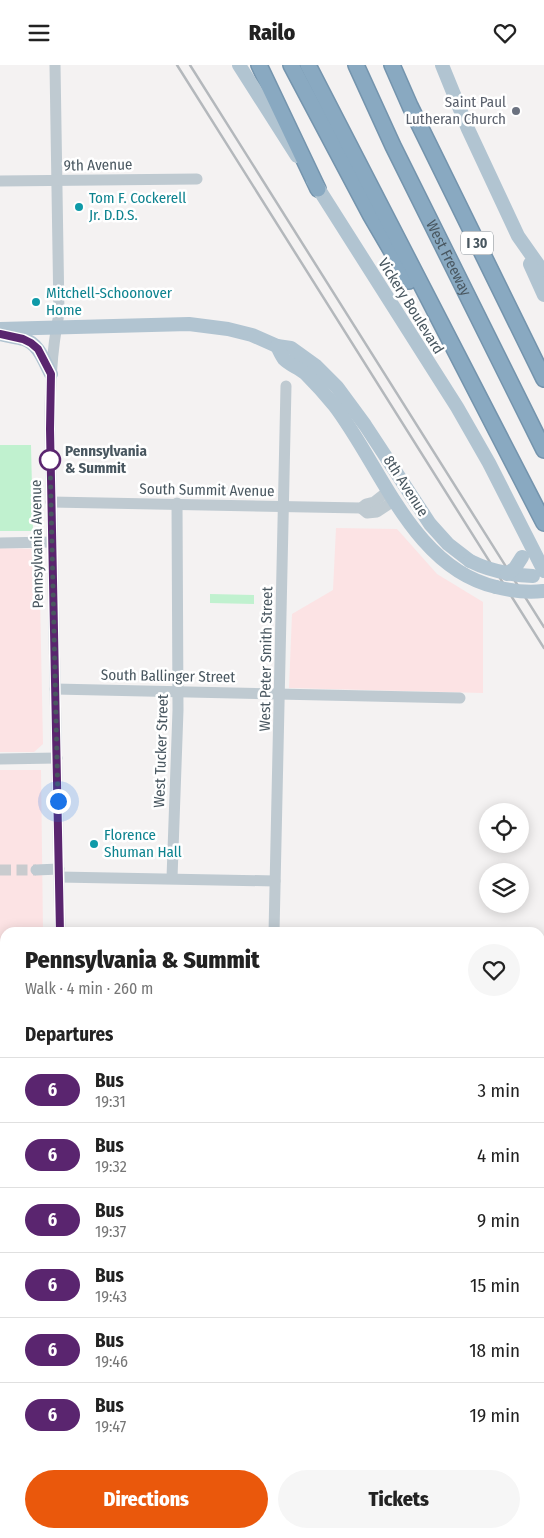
<!DOCTYPE html>
<html lang="en">
<head>
<meta charset="utf-8">
<style>
  :root { --surface:#fff; --page:#f6f6f6; --text:#222; --muted:#767676; --line:#e0e0e0; --accent:#ea580c }
  body { margin:0; font-family:"Fira Sans Condensed",sans-serif; background:var(--page); color:var(--text); height:100vh; display:flex; flex-direction:column; font-size:19px; white-space:nowrap }
  * { box-sizing:border-box; margin:0 }
  p { font-size:16px; color:var(--muted) }
  .icon { flex:none; width:28px; height:28px; fill:none; stroke:currentColor; stroke-width:2; stroke-linecap:round; stroke-linejoin:round }
  .map { position:relative; flex:1; overflow:hidden }
  .side { position:absolute; left:0px; top:862px; width:545px; height:611px; display:flex; flex-direction:column; background:var(--surface); border-radius:15px 15px 0 0; box-shadow:0 2px 12px #0003 }
  .side>* { flex:none }
  .badge { padding:0 10px; border-radius:16px; font-size:18px; line-height:32px }
  .controls { position:absolute; left:479px; top:738px; display:grid; gap:10px }
  .controls a { display:grid; place-items:center; width:50px; height:50px; border-radius:50%; background:var(--surface); box-shadow:0 2px 12px #0003; font-size:25px }
  .you { position:absolute; width:25px; height:25px; margin:-12px; border:4px solid #fff; border-radius:50%; background:#1a73e8; box-shadow:0 0 0 8px #1a73e833 }
  .map>.badge { position:absolute; translate:-50% -50%; box-shadow:0 0 0 2px #fff }
  h2 { padding:0 25px; font-size:19px; line-height:45px }
  .round { display:grid; place-items:center; flex:none; width:52px; height:52px; border-radius:26px; background:var(--page) }
  .headline { display:flex; align-items:center; justify-content:space-between; height:85px; padding:0 25px }
  h1 { font-size:24px; font-weight:800; line-height:38px }
  .action { display:flex; gap:10px; margin-top:auto; padding:10px 25px }
  .action a { flex:1; height:58px; border-radius:30px; background:var(--accent); color:#fff; font-size:20px; font-weight:800; line-height:58px; text-align:center }
  .action a+a { background:var(--page); color:var(--text) }
  ul { padding:0; list-style:none }
  li { display:flex; align-items:center; gap:15px; height:65px; padding:0 25px; border-top:1px solid var(--line) }
  li div { flex:1 }
  li b { display:block; font-size:19px }
  li em { font-style:normal }
  li .badge { min-width:55px; font-weight:700; text-align:center }
  header { display:flex; justify-content:space-between; align-items:center; height:65px; padding:0 25px; background:var(--surface); font-size:22px; font-weight:800 }
  .map>svg:first-child { display:block }
  .medical { fill:#fce3e4 }
  .green { fill:#c0f1cf }
  .lines { fill:none; stroke-linecap:round; stroke-linejoin:round }
  .minor-tunnel { stroke:#c9cbce; stroke-width:11; stroke-dasharray:11 5.5; stroke-linecap:butt }
  .highway-casing { stroke:#7494ad; stroke-width:18 }
  .minor { stroke:#bfcad1; stroke-width:11 }
  .major { stroke:#b1c4d1; stroke-width:14 }
  .highway { stroke:#89a9c1; stroke-width:15 }
  .rail { stroke:#b4b8bc; stroke-width:2.5 }
  .major-bridge { stroke:#b1c4d1; stroke-width:14 }
  .line-casing { stroke:#fff; stroke-width:11 }
  .line { stroke:#5a256f; stroke-width:8 }
  .walk { stroke:#495760; stroke-width:5; stroke-dasharray:0 9 }
  .worship-dot { fill:#6b7280; stroke:#fff; stroke-width:2 }
  .culture-dot { fill:#0f9aa8; stroke:#fff; stroke-width:2 }
  .stop-dot { fill:#fff; stroke:#5a256f; stroke-width:2.5 }
  .labels { text-anchor:middle; dominant-baseline:central; stroke-width:5; stroke-linejoin:round; paint-order:stroke }
  .shield { fill:#fff; stroke:#808990; stroke-width:1 }
  .shield-label { font-size:14px; font-weight:bold; fill:#495760 }
  .worship-label { font-size:15px; fill:#5b616d; stroke:#fff; text-anchor:end }
  .street-label { font-size:15px; fill:#495760; stroke:#fff }
  .culture-label { font-size:15px; fill:#0d838f; stroke:#fff; text-anchor:start }
  .stop-label { font-size:15px; font-weight:bold; fill:#495760; stroke:#fff; text-anchor:start }
</style>
</head>
<body>
<header><svg class="icon" aria-label="menu" viewBox="0 0 24 24"><path d="M4 6h16M4 12h16M4 18h16"/></svg>Railo<svg class="icon" aria-label="heart" viewBox="0 0 24 24"><path d="M12 20l-8-8c-3-5 5-10 8-4 3-6 11-1 8 4z"/></svg></header>
<div class="map">
<svg width="544" height="1473" viewBox="0 0 544 1473">
  <rect width="100%" height="100%" fill="#f4f2f2"/>
  <g class="medical">
    <path d="M336 463 397 464 437 509 483 537V628L289 623 292 549 333 525Z"/>
    <path d="M0 483 39 484 43 679 34 687H0Z"/>
    <path d="M0 705H41L43 867 5 868V1029L0 1030Z"/>
  </g>
  <g class="green">
    <path d="M0 380H31L33 466H0Z"/>
    <path d="M210 529 254 530V539L210 538Z"/>
  </g>
  <g class="lines">
    <path class="minor-tunnel" d="M0 805H36"/>
    <g class="highway-casing">
      <g id="highway">
        <path d="M259 0 318 124"/>
        <path d="M291 0 371 151 409 216"/>
        <path d="M308 0 544 458"/>
        <path id="s1" d="M356 0 393 81 544 385"/>
        <path d="M392 0 410 41 544 314"/>
      </g>
    </g>
    <g class="minor">
      <path d="M55 0 59 249C51 288 50 326 50 364L60 868"/>
      <path d="M0 116 197 114"/>
      <path d="M51 437 361 443 366 439 374 437 388 426"/>
      <path d="M361 443 367 448 377 447 395 435"/>
      <path d="M0 478 52 477"/>
      <path d="M55 624 460 633"/>
      <path d="M0 694 57 693"/>
      <path d="M36 805 59 804"/>
      <path d="M59 812 275 816"/>
      <path d="M172 813 178 645 177 438"/>
      <path d="M274 868 286 321"/>
      <path d="M0 911H5"/>
      <path d="M0 1048 5 1050"/>
      <path d="M0 1185 5 1184"/>
      <path d="M540 1198H544"/>
      <path d="M0 1320H5"/>
      <path d="M540 1386H544"/>
      <path d="M69 1469V1473"/>
      <path d="M161 1473V1469"/>
      <path d="M261 1473V1469"/>
      <path d="M439 1473V1469"/>
    </g>
    <g class="major">
      <path d="M239 0 297 91"/>
      <path d="M442 0 468 64 518 171 544 208"/>
      <path d="M313 115 457 342 489 398 544 506"/>
      <path d="M530 199 544 230"/>
      <path d="M0 264 189 259 228 264 252 270 277 281 291 283 316 301 337 322 365 360 430 459 448 479 470 496"/>
      <path d="M0 269C8 271 16 272 24 274 39 279 44 296 51 309"/>
      <path d="M277 281C279 285 281 290 284 294 290 300 299 303 306 309 316 319 325 329 334 340 381 401 413 503 496 522"/>
      <path d="M540 1010H544"/>
    </g>
    <use href="#highway" class="highway"/>
    <g class="rail">
      <path d="M177 0 544 583"/>
      <path d="M190 0 544 562"/>
    </g>
    <g class="major-bridge">
      <path d="M470 496C490 506 511 510 533 511"/>
      <path d="M507 509 515 503 522 492"/>
      <path d="M496 522C512 526 527 528 543 526"/>
    </g>
  </g>
  <g class="lines">
    <g class="line-casing">
      <path id="line" d="M0 269 23 274 31 278 38 284 51 309 50 364 60 868"/>
    </g>
    <use href="#line" class="line"/>
    <path class="walk" d="M50 395 58 736"/>
  </g>
  <circle class="worship-dot" cx="516" cy="46" r="5"/>
  <g class="culture-dot">
    <circle cx="79" cy="142" r="5"/>
    <circle cx="36" cy="237" r="5"/>
    <circle cx="94" cy="779" r="5"/>
  </g>
  <circle class="stop-dot" cx="50" cy="395" r="10"/>
  <g class="labels">
    <rect class="shield" x="461" y="166.5" width="32" height="23" rx="4"/>
    <g class="shield-label">
      <text x="477" y="178">I 30</text>
    </g>
    <g class="worship-label">
      <text x="506" y="37">Saint Paul<tspan x="506" dy="17">Lutheran Church</tspan></text>
    </g>
    <g class="street-label">
      <text transform="translate(98 100) rotate(-1)">9th Avenue</text>
      <text stroke="none"><textPath href="#s1" startOffset="214">West Freeway</textPath></text>
      <text transform="translate(411 241) rotate(58)">Vickery Boulevard</text>
      <text transform="translate(406 421) rotate(57)">8th Avenue</text>
      <text transform="translate(207 425) rotate(1)">South Summit Avenue</text>
      <text transform="translate(37 479) rotate(-91)">Pennsylvania Avenue</text>
      <text transform="translate(266 594) rotate(-89)">West Peter Smith Street</text>
      <text transform="translate(168 611) rotate(1)">South Ballinger Street</text>
      <text transform="translate(161 686) rotate(-88)">West Tucker Street</text>
    </g>
    <g class="culture-label">
      <text x="89" y="133">Tom F. Cockerell<tspan x="89" dy="17">Jr. D.D.S.</tspan></text>
      <text x="46" y="228">Mitchell-Schoonover<tspan x="46" dy="17">Home</tspan></text>
      <text x="104" y="770">Florence<tspan x="104" dy="17">Shuman Hall</tspan></text>
    </g>
    <g class="stop-label">
      <text x="65" y="386">Pennsylvania<tspan x="65" dy="17">&amp; Summit</tspan></text>
    </g>
  </g>
</svg>
<div class="controls">
<a><svg class="icon" aria-label="locate" viewBox="0 0 24 24"><circle cx="12" cy="12" r="6"/><path d="M12 2v4M12 18v4M2 12h4M18 12h4"/></svg></a>
<a><svg class="icon" aria-label="layers" viewBox="0 0 24 24"><path d="M12 4l9 5-9 5-9-5zM3 14l9 5 9-5"/></svg></a>
</div>
<div class="you" style="left:58px;top:736px"></div>
<section class="side">
<div class="headline"><div><h1>Pennsylvania &amp; Summit</h1><p>Walk · 4 min · 260 m</p></div><a class="round"><svg class="icon" aria-label="heart" viewBox="0 0 24 24"><path d="M12 20l-8-8c-3-5 5-10 8-4 3-6 11-1 8 4z"/></svg></a></div>
<h2>Departures</h2>
<ul>
<li><span class="badge" style="background:#5a256f;color:#fff">6</span><div><b>Bus</b><p>19:31</p></div><em>3 min</em></li>
<li><span class="badge" style="background:#5a256f;color:#fff">6</span><div><b>Bus</b><p>19:32</p></div><em>4 min</em></li>
<li><span class="badge" style="background:#5a256f;color:#fff">6</span><div><b>Bus</b><p>19:37</p></div><em>9 min</em></li>
<li><span class="badge" style="background:#5a256f;color:#fff">6</span><div><b>Bus</b><p>19:43</p></div><em>15 min</em></li>
<li><span class="badge" style="background:#5a256f;color:#fff">6</span><div><b>Bus</b><p>19:46</p></div><em>18 min</em></li>
<li><span class="badge" style="background:#5a256f;color:#fff">6</span><div><b>Bus</b><p>19:47</p></div><em>19 min</em></li>
</ul>
<div class="action"><a>Directions</a><a>Tickets</a></div>
</section>
</div>
</body>
</html>
